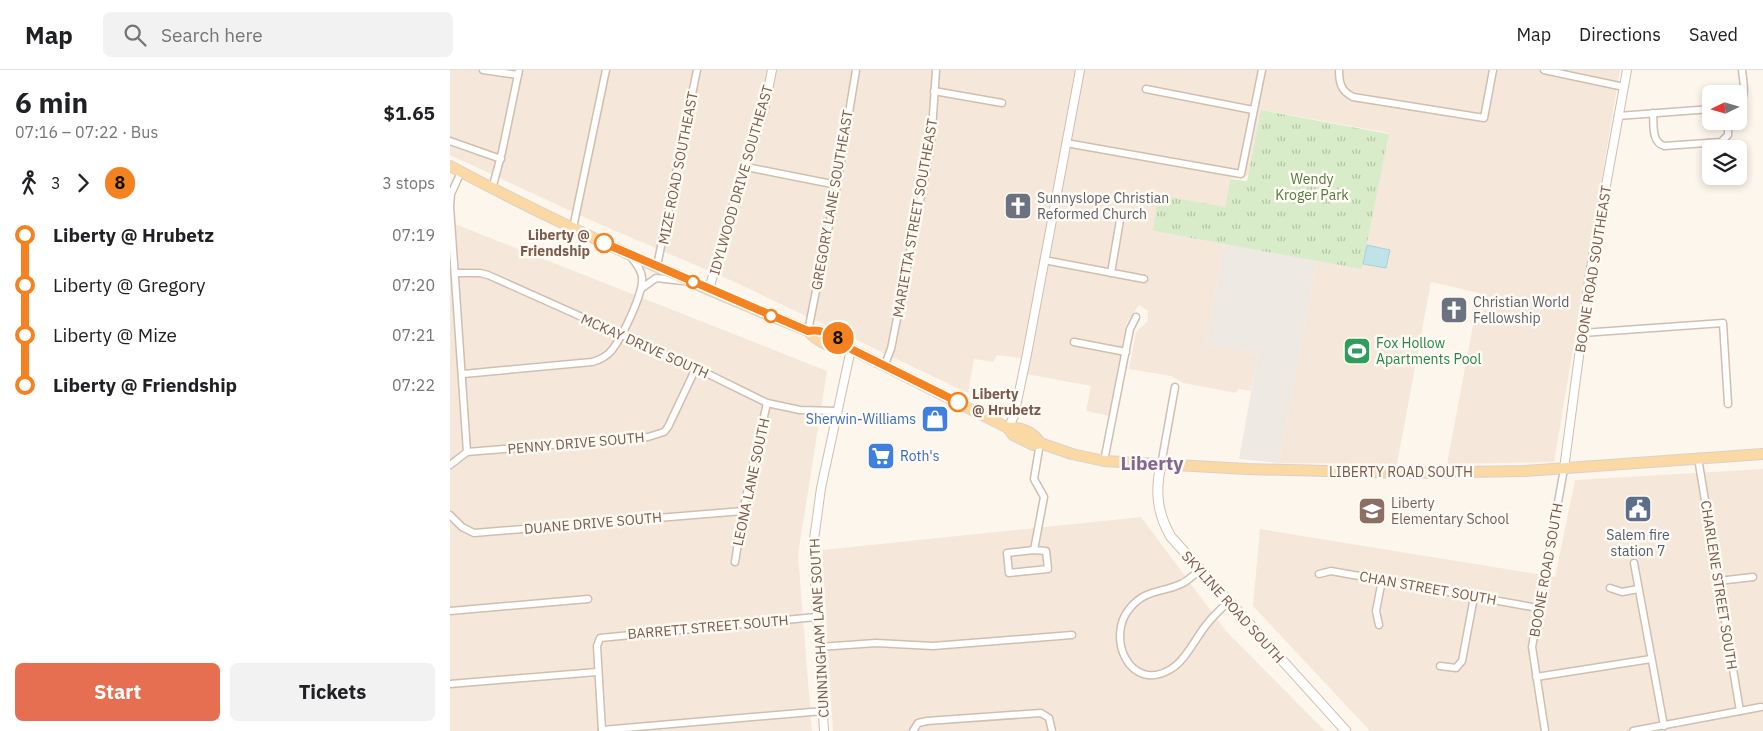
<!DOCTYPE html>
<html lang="en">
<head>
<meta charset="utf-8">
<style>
  :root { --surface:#fff; --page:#f2f2f2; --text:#202124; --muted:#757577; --line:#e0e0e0; --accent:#e76f51 }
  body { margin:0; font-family:"IBM Plex Sans",sans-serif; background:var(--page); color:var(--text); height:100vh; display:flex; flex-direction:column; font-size:19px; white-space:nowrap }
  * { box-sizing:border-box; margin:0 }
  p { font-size:16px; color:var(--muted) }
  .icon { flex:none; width:28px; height:28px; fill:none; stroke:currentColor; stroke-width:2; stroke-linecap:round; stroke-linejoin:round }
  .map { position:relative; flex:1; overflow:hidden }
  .sheet { display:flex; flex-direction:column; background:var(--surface); width:450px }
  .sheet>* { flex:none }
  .badge { padding:0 10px; border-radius:16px; font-size:18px; line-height:32px }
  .needle { width:32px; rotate:265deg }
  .tools { position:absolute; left:1252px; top:15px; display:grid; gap:10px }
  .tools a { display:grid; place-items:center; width:45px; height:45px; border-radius:8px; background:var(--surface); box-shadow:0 2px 8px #0003; font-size:25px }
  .map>.badge { position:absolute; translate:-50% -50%; box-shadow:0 0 0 2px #fff }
  .legs { display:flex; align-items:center; gap:8px; height:55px; padding:0 15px; font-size:16px }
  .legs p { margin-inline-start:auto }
  .summary { display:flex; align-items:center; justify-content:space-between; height:85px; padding:0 15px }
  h1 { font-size:28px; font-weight:700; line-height:38px }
  .action { display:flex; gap:10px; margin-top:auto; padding:10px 15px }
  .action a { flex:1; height:58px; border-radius:8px; background:var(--accent); color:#fff; font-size:20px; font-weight:700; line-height:58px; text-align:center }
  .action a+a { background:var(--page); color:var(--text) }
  ul { padding:0 15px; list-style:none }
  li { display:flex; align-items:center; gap:18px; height:50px; font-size:19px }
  li i { display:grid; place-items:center; width:8px; height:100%; margin:0 6px; background:currentColor }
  li i::after { content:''; width:12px; height:12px; margin:-6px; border:4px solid; border-radius:50%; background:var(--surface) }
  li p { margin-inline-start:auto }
  li:first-child i { background:linear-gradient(#0000 50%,currentColor 0) }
  li:last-child i { background:linear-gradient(currentColor 50%,#0000 0) }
  header { display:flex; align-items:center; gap:30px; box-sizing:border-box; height:70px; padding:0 25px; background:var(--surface); border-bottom:1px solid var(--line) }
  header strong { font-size:24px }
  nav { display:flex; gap:28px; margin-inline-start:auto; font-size:18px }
  .search { width:350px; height:45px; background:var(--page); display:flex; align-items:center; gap:12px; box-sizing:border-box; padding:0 18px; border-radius:8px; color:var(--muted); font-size:19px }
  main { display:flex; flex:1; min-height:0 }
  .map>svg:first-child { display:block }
  .residential { fill:#f5e8da }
  .industrial { fill:#efe9e4 }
  .park { fill:url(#park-tufts) }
  .water { fill:#bfe3e8; stroke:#a5d3da }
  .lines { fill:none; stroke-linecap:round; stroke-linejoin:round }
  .minor-casing { stroke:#d1beb0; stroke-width:9 }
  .tertiary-casing { stroke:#d1beb0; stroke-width:10 }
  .secondary-casing { stroke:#d6c0b0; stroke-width:11 }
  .primary-casing { stroke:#dad1cd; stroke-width:12 }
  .minor { stroke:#fff; stroke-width:6 }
  .tertiary { stroke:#fff; stroke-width:8 }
  .secondary { stroke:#fff; stroke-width:9 }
  .primary { stroke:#fbd9a5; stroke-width:10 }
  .line-1-casing { stroke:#fff; stroke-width:11 }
  .line-1 { stroke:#f58220; stroke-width:8 }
  .stop-1-dot { fill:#fff; stroke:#f58220; stroke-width:2.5 }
  .labels { text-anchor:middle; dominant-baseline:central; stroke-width:5; stroke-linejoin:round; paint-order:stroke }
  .street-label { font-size:14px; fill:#7a5c4d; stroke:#fffaf3 }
  .park-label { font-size:14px; fill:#537a41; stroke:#fffaf3 }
  .worship-label { font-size:14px; fill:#5b616d; stroke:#fffaf3; text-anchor:start }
  .stop-label { font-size:14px; font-weight:bold; fill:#7a5c4d; stroke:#fffaf3; text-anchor:end }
  .leisure-label { font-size:14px; fill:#27864d; stroke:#fffaf3; text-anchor:start }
  .shop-label { font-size:14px; fill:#366cbe; stroke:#fffaf3; text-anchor:end }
  .education-label { font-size:14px; fill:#785e54; stroke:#fffaf3; text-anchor:start }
  .service-label { font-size:14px; fill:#4e5e75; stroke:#fffaf3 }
  .district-label { font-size:19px; font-weight:bold; fill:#846695; stroke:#fffaf3 }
</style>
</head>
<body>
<header>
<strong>Map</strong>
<div class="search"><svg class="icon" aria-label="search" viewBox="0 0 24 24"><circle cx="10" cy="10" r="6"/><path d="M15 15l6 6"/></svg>Search here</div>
<nav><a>Map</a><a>Directions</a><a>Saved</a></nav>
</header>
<main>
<section class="sheet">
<div class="summary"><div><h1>6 min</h1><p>07:16 – 07:22 · Bus</p></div><b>$1.65</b></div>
<div class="legs"><svg class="icon" aria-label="walk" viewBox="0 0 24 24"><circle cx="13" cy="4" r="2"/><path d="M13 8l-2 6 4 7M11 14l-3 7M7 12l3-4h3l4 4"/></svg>3<svg class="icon" aria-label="forward" viewBox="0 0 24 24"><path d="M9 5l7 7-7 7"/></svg><b class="badge" style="background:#f58220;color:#111">8</b><p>3 stops</p></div>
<ul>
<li><i style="color:#f58220"></i><b>Liberty @ Hrubetz</b><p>07:19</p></li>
<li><i style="color:#f58220"></i><span>Liberty @ Gregory</span><p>07:20</p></li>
<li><i style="color:#f58220"></i><span>Liberty @ Mize</span><p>07:21</p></li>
<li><i style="color:#f58220"></i><b>Liberty @ Friendship</b><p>07:22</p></li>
</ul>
<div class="action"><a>Start</a><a>Tickets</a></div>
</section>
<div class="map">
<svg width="1313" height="661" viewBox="0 0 1313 661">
  <defs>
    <pattern id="park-tufts" width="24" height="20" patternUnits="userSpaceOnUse" patternTransform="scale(1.25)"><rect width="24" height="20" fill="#d8ecc9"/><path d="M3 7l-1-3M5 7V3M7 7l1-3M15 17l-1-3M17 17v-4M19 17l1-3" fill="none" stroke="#b4c2a5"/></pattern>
  </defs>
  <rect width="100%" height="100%" fill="#fdf6ec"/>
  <g class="residential">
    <path d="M0 0H1170L1104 392 997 394 1029 223 981 212 947 394 829 393 867 190 912 198 939 63 812 40 798 105 780 109 775 137 703 161 774 174 756 274 808 284 801 321 788 319 786 323 733 313 721 306 679 299 686 262 697 252 698 247V241L689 235 676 254 660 346 636 341 641 316 576 304 570 288 547 285 543 292 524 289 518 323 278 209 140 150 0 85Z"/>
    <path d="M0 152 377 301 348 485 362 661H0Z"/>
    <path d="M1313 399V661H920L803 536 810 459 1105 507 1125 410Z"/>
    <path d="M691 447 776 561 875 661H383L372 480Z"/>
  </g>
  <path class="industrial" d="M774 174 867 190 829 393 789 389 808 284 756 274Z"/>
  <path class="park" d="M811 40 939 64 912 199 703 161 708 125 775 137 780 109 797 111Z"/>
  <path class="water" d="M917 175 940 180 936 198 913 194Z"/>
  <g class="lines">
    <g class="minor-casing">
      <g id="minor">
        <path d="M33 0 68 5"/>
        <path d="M889 0C889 13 891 21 903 27L1034 48 1043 0"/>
        <path d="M1094 0 1174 17"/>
        <path d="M696 19 803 40"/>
        <path d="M484 21 552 33"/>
        <path d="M1289 34C1297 25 1293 11 1292 0"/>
        <path d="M1203 43C1204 54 1201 72 1214 76L1271 72 1278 65V51"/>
        <path d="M1168 46 1261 39"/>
        <path d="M0 71 51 89"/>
        <path d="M616 73 791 104 812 0"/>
        <path d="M296 97 387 115"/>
        <path d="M11 102 1 124 0 136 17 382"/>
        <path d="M42 119 52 82 69 0"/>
        <path d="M123 158 156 0"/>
        <path d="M594 190 694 209"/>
        <path d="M207 196 247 0"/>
        <path d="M6 203H30L38 205 246 298 317 333 350 340 386 341"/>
        <path d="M661 203 670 150"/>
        <path d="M192 218 206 208 233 211"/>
        <path d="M358 261 387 115 406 0"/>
        <path d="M1132 263 1273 253 1278 334"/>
        <path d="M624 272 676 282"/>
        <path d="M435 294 441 279 481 75 486 0"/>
        <path d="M13 304 142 292C150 290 156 287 162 280 172 267 194 223 192 207 191 199 186 193 181 187"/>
        <path d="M1248 388 1290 641"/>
        <path d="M654 391 680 259 686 247"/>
        <path d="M0 395 17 382 198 367 214 362 218 357 246 298"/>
        <path d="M711 395 725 317"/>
        <path d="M0 445 12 457 24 463 293 441"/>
        <path d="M584 480 596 481 598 499 559 503 557 483 584 480 594 427 584 409 590 373"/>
        <path d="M285 492 293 441 317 333"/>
        <path d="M1184 493 1214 656"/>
        <path d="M749 501C743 505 738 511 731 514 711 523 696 519 680 538 655 567 680 624 721 599 736 590 746 567 757 554 763 546 771 539 778 532"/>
        <path d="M869 504 881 501 1088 538"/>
        <path d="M1268 511 1303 507"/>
        <path d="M1160 518 1172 522 1188 519"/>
        <path d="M0 541 138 529"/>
        <path d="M929 555 926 541 932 510"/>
        <path d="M369 577 426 573 483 576 622 565"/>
        <path d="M990 596 1006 598 1012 591 1024 527"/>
        <path d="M1086 607 1201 589"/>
        <path d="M0 614 147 602"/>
        <path d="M152 660 373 641"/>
        <path d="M152 661 147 576 150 568 366 547"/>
        <path d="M463 661 468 653 477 651 591 643 599 648 602 661"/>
        <path d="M1095 661 1082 577 1114 399"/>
        <path d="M1183 661 1311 637"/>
      </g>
    </g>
    <g class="tertiary-casing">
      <g id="tertiary">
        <path d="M259 219 299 83 314 40 322 0"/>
        <path d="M558 358 564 346 577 284 630 0"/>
        <path d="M1114 399 1140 203 1177 0"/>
        <path d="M374 661 363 477 371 418 401 279"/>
      </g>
    </g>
    <g class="secondary-casing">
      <path id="secondary" d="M711 395C705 421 707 443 721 467L896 661"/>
    </g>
    <g class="primary-casing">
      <g id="primary">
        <path d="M0 96C116 158 236 212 358 261 367 272 387 281 401 279"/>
        <path d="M358 261C372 258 393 268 401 279L558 358C571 357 584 362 590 373"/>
        <path d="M558 358 563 365 583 375 590 373 622 384 654 391 797 399 952 403 1075 401 1313 384"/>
      </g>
    </g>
    <use href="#minor" class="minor"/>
    <use href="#tertiary" class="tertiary"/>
    <use href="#secondary" class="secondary"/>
    <use href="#primary" class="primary"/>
  </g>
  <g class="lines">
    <g class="line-1-casing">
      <path id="line-1" d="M154 173 358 261C372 258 393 268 401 279L508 332"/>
    </g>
    <use href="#line-1" class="line-1"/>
  </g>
  <defs>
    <g id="church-square" transform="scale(1.4375)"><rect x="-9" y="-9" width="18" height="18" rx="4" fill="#6b7280" stroke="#fffaf3"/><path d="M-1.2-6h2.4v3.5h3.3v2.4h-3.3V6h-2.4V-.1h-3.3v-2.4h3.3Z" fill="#fff"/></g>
    <g id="stadium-square" transform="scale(1.4375)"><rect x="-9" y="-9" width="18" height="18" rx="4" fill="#2e9e5b" stroke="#fffaf3"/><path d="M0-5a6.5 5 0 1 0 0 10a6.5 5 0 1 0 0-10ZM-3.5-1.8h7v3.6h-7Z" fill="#fff"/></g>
    <g id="shop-square" transform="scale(1.4375)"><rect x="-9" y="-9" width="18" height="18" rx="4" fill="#3f7fe0" stroke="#fffaf3"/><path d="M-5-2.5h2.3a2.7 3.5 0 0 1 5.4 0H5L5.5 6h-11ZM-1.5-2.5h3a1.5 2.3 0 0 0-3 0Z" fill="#fff"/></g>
    <g id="supermarket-square" transform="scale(1.4375)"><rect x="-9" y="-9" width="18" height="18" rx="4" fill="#3f7fe0" stroke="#fffaf3"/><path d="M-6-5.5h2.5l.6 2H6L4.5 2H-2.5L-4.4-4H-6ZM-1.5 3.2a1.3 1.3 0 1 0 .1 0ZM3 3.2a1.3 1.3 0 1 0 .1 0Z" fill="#fff"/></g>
    <g id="civic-square" transform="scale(1.4375)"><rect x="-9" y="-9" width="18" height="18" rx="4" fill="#5c6f8a" stroke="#fffaf3"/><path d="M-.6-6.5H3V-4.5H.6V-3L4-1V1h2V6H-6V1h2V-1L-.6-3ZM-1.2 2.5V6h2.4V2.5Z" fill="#fff"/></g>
    <g id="school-square" transform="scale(1.4375)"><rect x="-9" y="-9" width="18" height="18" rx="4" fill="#8d6e63" stroke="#fffaf3"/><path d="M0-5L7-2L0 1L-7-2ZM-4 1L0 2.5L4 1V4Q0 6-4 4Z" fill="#fff"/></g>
  </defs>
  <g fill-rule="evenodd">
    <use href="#church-square" x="568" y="136"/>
    <use href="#church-square" x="1004" y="240"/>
    <use href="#stadium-square" x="907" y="281"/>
    <use href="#shop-square" x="485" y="349"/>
    <use href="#supermarket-square" x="431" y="386"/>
    <use href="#civic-square" x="1188" y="439"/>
    <use href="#school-square" x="922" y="441"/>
  </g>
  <g class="stop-1-dot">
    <circle cx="154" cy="173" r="9"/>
    <circle cx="243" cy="212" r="6"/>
    <circle cx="321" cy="246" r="6"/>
    <circle cx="508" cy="332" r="9"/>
  </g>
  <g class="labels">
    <g class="street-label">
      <text transform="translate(228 98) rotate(-79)">MIZE ROAD SOUTHEAST</text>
      <text transform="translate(291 110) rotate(-74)">IDYLWOOD DRIVE SOUTHEAST</text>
      <text transform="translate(382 130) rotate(-80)">GREGORY LANE SOUTHEAST</text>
      <text transform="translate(465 148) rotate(-80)">MARIETTA STREET SOUTHEAST</text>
      <text transform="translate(1143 199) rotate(-81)">BOONE ROAD SOUTHEAST</text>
      <text transform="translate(195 276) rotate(24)">MCKAY DRIVE SOUTH</text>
      <text transform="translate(126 373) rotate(-5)">PENNY DRIVE SOUTH</text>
      <text x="951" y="402">LIBERTY ROAD SOUTH</text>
      <text transform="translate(301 412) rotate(-78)">LEONA LANE SOUTH</text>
      <text transform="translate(143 453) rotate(-5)">DUANE DRIVE SOUTH</text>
      <text transform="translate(1096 500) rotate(-80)">BOONE ROAD SOUTH</text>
      <text transform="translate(1269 515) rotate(81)">CHARLENE STREET SOUTH</text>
      <text transform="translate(978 518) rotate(10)">CHAN STREET SOUTH</text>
      <text transform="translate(783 537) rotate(48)">SKYLINE ROAD SOUTH</text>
      <text transform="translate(258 557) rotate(-5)">BARRETT STREET SOUTH</text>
      <text transform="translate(369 558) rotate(-93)">CUNNINGHAM LANE SOUTH</text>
    </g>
    <g class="park-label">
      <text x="862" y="109">Wendy<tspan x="862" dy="16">Kroger Park</tspan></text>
    </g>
    <g class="worship-label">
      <text x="587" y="128">Sunnyslope Christian<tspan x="587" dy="16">Reformed Church</tspan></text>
      <text x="1023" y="232">Christian World<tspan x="1023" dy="16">Fellowship</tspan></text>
    </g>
    <g class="stop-label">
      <text x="140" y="165">Liberty @<tspan x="140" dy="16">Friendship</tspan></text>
      <text x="522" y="324" text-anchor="start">Liberty<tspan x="522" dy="16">@ Hrubetz</tspan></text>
    </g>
    <g class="leisure-label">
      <text x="926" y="273">Fox Hollow<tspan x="926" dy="16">Apartments Pool</tspan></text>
    </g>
    <g class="shop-label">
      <text x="466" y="349">Sherwin-Williams</text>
      <text x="450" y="386" text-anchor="start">Roth's</text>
    </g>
    <g class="education-label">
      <text x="941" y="433">Liberty<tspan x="941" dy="16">Elementary School</tspan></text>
    </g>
    <g class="service-label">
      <text x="1188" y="465">Salem fire<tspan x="1188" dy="16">station 7</tspan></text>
    </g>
    <g class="district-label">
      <text x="702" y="393">Liberty</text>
    </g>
  </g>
</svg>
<div class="tools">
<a><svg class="needle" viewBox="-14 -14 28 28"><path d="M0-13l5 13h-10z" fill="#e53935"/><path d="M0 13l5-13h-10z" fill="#757577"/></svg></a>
<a><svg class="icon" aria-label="layers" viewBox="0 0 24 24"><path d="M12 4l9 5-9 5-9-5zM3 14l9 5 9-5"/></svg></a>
</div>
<b class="badge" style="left:388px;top:268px;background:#f58220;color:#111">8</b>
</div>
</main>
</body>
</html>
